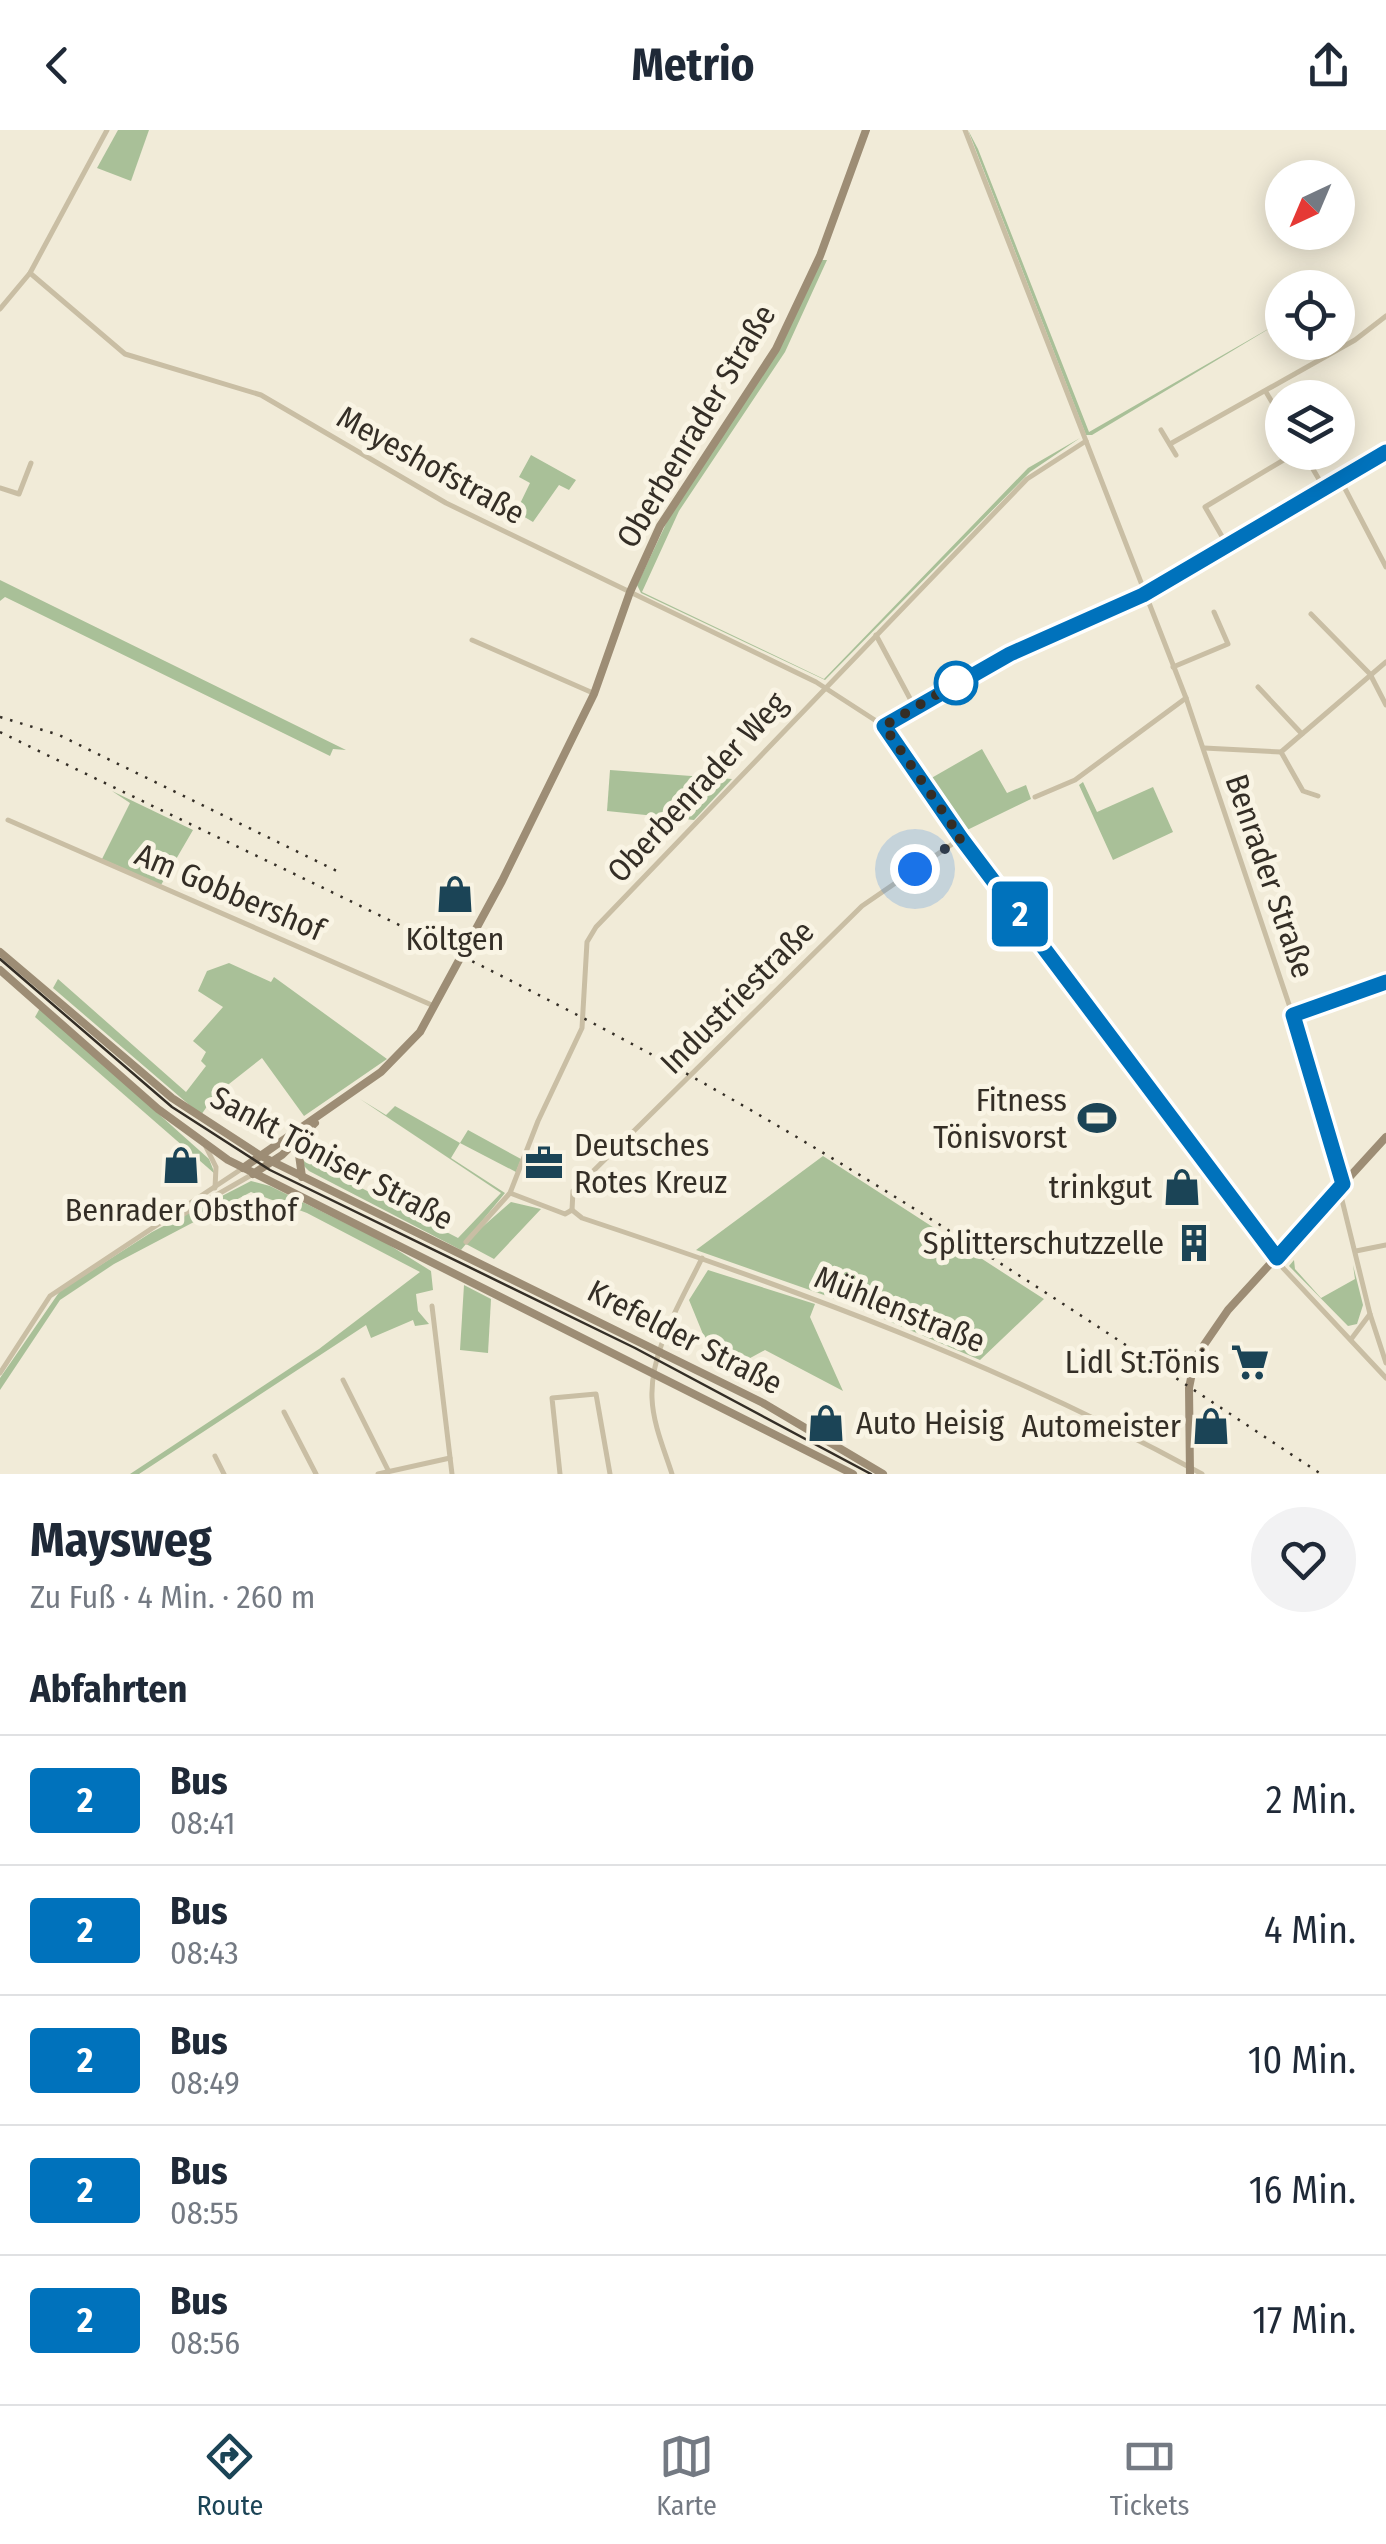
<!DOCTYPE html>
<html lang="de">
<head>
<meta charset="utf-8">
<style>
  :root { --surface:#fff; --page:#f2f2f3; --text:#1f2937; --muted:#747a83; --line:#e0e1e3; --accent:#1b4456 }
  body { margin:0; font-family:"Fira Sans Condensed",sans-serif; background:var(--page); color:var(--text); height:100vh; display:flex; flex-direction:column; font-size:38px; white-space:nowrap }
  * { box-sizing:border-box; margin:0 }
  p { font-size:32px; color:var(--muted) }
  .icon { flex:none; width:55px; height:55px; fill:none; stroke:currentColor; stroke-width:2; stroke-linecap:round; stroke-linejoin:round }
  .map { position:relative; height:1344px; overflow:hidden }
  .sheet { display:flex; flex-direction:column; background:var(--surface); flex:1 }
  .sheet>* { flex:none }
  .badge { padding:0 20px; border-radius:8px; font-size:35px; line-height:65px }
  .needle { width:65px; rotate:224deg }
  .fabs { position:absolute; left:1265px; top:30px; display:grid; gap:20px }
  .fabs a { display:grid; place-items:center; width:90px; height:90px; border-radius:50%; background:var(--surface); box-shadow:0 5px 25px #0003; font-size:50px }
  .you { position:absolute; width:50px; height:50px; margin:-25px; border:8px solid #fff; border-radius:50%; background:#1a73e8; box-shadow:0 0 0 15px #1a73e833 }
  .map>.badge { position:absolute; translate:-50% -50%; box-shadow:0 0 0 5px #fff }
  h2 { padding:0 30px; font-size:38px; line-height:90px }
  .round { display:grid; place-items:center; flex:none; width:105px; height:105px; border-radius:52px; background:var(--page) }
  .overview { display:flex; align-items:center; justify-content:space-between; height:170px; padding:0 30px }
  h1 { font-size:48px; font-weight:700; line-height:75px }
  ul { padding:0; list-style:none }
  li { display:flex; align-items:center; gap:30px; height:130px; padding:0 30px; border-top:2px solid var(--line) }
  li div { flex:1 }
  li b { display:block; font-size:38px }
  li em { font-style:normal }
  li .badge { min-width:110px; font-weight:700; text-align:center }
  header { display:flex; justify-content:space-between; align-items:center; height:130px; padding:0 30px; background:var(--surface); font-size:45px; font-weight:700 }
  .dock { display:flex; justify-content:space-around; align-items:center; height:140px; border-top:2px solid var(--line); background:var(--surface); font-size:28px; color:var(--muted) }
  .dock a { display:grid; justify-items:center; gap:5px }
  .dock .selected { color:var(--accent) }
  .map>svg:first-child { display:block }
  .green { fill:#a9c098 }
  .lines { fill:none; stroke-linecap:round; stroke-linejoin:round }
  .street { stroke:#c9bea4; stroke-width:5 }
  .secondary { stroke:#9d8d75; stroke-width:8 }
  .tram { stroke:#342e26; stroke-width:2.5 }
  .rail { stroke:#342e26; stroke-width:2.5; stroke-dasharray:2.5 8; stroke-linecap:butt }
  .line-casing { stroke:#fff; stroke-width:22 }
  .line { stroke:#0072bc; stroke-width:15 }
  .walk { stroke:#342e26; stroke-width:10; stroke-dasharray:0 18 }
  .stop-dot { fill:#fff; stroke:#0072bc; stroke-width:5 }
  .labels { text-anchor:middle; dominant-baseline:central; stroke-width:10; stroke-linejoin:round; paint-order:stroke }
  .street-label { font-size:32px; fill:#342e26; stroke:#f9f4e4 }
  .poi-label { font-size:32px; fill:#342e26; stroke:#f9f4e4; text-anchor:end }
</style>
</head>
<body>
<header><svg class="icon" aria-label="back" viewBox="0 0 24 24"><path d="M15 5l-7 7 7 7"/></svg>Metrio<svg class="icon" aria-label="share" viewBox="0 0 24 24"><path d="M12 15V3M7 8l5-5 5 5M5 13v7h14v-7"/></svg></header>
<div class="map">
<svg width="1386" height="1344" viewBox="0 0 1386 1344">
  <rect width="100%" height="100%" fill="#f1ebd8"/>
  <g class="green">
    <path d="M118 0H149L131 51 97 38Z"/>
    <path d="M968 0 978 19 1089 302 1282 191 1092 305H1086Z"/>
    <path d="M821 130H827L785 222 679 381 642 462 824 549 1028 338 1080 308 1030 342 825 550 641 463 637 455 674 377 780 218Z"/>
    <path d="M531 325 576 350 569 360 559 355 533 392 516 382 530 353 519 347Z"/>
    <path d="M0 450 346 620 333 619 330 626 5 467 0 471Z"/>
    <path d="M982 619 1007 663 1026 655 1031 669 963 702 928 650Z"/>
    <path d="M610 640 732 649 694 690 607 681Z"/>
    <path d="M1083 652 1097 682 1153 657 1173 702 1113 730 1079 655Z"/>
    <path d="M112 661 193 700 161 755 102 729 130 673Z"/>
    <path d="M229 833 271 852 274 847 387 929 304 986 262 928 215 965 201 985 53 858 58 849 186 962 206 936 201 931 206 922 193 911 223 877 198 861 207 841Z"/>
    <path d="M40 878 209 1029 215 1044 35 887Z"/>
    <path d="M360 969 386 985 395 976 460 1013 468 1000 521 1029 516 1042 460 1013 451 1028 505 1063 464 1113 511 1072 541 1079 494 1129 466 1114 461 1120 309 1041 302 1034 301 1017 309 1019 317 1035 458 1108 501 1063Z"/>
    <path d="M823 1026 1044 1169 980 1230 844 1172 696 1120Z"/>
    <path d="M251 1051 270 1056 386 1113 431 1141 433 1160 416 1164 418 1181 429 1194 415 1196 413 1190 371 1208 366 1195 139 1344H130L319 1219 420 1142 307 1083 251 1062 114 1134 60 1170 0 1260V1248L60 1161 152 1102Z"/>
    <path d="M1294 1130 1295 1139 1321 1168 1355 1149 1353 1135 1363 1175 1357 1194 1348 1196 1289 1136Z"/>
    <path d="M708 1140 815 1174 810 1187 843 1261 765 1220 741 1233 707 1214 689 1170Z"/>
    <path d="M464 1155 491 1169 488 1223 460 1220Z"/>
  </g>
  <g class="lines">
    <g class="street">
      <path d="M965 0 1186 568 1306 925 1343 1054"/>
      <path d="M30 143 125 224 261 265 446 373 816 552 884 596 961 708 1283 1138 1386 1248"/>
      <path d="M0 179 30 143 107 0"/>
      <path d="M1266 262 1282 289"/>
      <path d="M1161 300 1176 325"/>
      <path d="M1170 314 1355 210 1386 186"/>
      <path d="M1303 322 1324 358"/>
      <path d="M1340 349 1386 437"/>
      <path d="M0 358 19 364 31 333"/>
      <path d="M1227 415 1205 377 1297 322"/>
      <path d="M1311 484 1370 544 1386 575"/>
      <path d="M876 505 914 576"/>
      <path d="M472 510 593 563"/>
      <path d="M1173 537 1228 514 1214 482"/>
      <path d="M1258 557 1302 604"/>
      <path d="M885 596 1010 524 1143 465 1386 322"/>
      <path d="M1204 618 1281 622 1386 532"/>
      <path d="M1281 622 1303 661 1318 666"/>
      <path d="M1035 667 1075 650 1186 568"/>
      <path d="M8 690 434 876"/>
      <path d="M1293 885 1386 852"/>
      <path d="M205 1015 216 1037 215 1058"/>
      <path d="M510 1063 565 1084 572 1080"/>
      <path d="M1342 1070 1370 1184 1352 1208"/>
      <path d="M572 1080 582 1088C796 1159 1005 1236 1202 1344"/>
      <path d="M572 1080 573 1061 862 776 961 708"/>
      <path d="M173 1090 253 1044"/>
      <path d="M466 1112 510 1063 538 991 582 898 587 812 596 797 1027 349 1086 311"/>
      <path d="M1356 1121 1386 1115"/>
      <path d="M432 1176 452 1344"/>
      <path d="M1370 1184 1386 1233"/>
      <path d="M0 1243 50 1166 243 1038"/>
      <path d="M343 1250 388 1340"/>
      <path d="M284 1282 316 1344"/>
      <path d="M215 1326 224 1344"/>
      <path d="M378 1344 450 1328"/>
      <path d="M560 1344 552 1268 596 1264 610 1344"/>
      <path d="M672 1344C664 1319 653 1294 652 1268 650 1220 682 1170 702 1128"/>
    </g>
    <g class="secondary">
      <path d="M0 822 172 968 261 1026 763 1273 883 1344"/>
      <path d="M0 840 158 979 228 1030 853 1344"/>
      <path d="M297 1010 302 1047"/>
      <path d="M243 1038 381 942 420 902 502 751 594 564 630 462 660 396 776 219 820 126 866 0"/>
      <path d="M253 1044 282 1025 315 993"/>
      <path d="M1190 1344 1189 1258 1195 1228 1228 1180 1386 1007"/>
    </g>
    <path class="tram" d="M0 829 172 977 270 1040 635 1218 871 1344"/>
    <g class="rail">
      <path d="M0 587 59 605 343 744"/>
      <path d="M0 602C230 715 465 821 689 945 906 1066 1113 1207 1321 1344"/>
    </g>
  </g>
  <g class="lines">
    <g class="line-casing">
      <path id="line" d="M1386 322 1143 465 1010 524 884 596 961 708 1277 1128 1343 1054 1293 885 1386 852"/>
    </g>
    <use href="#line" class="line"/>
    <path class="walk" d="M915 739 961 708 884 596 956 553"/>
  </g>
  <defs>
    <g id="shop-bare" transform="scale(3)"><path d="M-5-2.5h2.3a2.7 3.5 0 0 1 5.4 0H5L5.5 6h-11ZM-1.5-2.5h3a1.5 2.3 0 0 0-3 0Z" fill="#1b4456" stroke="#f9f4e4" stroke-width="2.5" paint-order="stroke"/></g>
    <g id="stadium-bare" transform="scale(3)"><path d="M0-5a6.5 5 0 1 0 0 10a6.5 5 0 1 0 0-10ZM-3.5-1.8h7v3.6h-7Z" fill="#1b4456" stroke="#f9f4e4" stroke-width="2.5" paint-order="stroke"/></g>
    <g id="office-bare" transform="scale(3)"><path d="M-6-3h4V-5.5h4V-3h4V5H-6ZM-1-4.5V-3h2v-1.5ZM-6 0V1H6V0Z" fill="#1b4456" stroke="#f9f4e4" stroke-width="2.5" paint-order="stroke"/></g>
    <g id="building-bare" transform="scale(3)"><path d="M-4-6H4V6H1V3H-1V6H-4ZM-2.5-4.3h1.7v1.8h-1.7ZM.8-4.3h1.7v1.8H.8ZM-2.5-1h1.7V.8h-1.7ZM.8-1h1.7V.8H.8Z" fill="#1b4456" stroke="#f9f4e4" stroke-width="2.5" paint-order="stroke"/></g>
    <g id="supermarket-bare" transform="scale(3)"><path d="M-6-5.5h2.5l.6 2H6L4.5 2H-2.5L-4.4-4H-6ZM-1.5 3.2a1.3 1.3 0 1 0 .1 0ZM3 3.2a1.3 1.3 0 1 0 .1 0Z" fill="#1b4456" stroke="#f9f4e4" stroke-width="2.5" paint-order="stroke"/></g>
  </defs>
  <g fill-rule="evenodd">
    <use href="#shop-bare" x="455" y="764"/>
    <use href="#stadium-bare" x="1097" y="988"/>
    <use href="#office-bare" x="544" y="1033"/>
    <use href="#shop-bare" x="181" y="1035"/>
    <use href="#shop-bare" x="1182" y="1057"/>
    <use href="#building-bare" x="1194" y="1113"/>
    <use href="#supermarket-bare" x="1250" y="1232"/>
    <use href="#shop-bare" x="826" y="1293"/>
    <use href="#shop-bare" x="1211" y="1296"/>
  </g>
  <circle class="stop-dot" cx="956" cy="553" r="20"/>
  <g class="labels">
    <g class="street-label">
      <text transform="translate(696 296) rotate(-59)">Oberbenrader Straße</text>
      <text transform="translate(431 335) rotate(29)">Meyeshofstraße</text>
      <text transform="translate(697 657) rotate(-47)">Oberbenrader Weg</text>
      <text transform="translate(1270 746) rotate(71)">Benrader Straße</text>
      <text transform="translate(230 762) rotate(23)">Am Gobbershof</text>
      <text transform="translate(737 867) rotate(-45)">Industriestraße</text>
      <text transform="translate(332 1028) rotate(28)">Sankt Töniser Straße</text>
      <text transform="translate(900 1179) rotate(22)">Mühlenstraße</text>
      <text transform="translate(685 1207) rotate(27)">Krefelder Straße</text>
    </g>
    <g class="poi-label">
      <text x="455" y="809" text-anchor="middle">Költgen</text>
      <text x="1067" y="970">Fitness<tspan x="1067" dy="37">Tönisvorst</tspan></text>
      <text x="574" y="1015" text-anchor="start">Deutsches<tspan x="574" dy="37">Rotes Kreuz</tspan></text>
      <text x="1152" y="1057">trinkgut</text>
      <text x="181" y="1080" text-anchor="middle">Benrader Obsthof</text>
      <text x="1164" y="1113">Splitterschutzzelle</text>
      <text x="1220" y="1232">Lidl St.Tönis</text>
      <text x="856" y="1293" text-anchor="start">Auto Heisig</text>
      <text x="1181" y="1296">Automeister</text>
    </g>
  </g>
</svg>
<div class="fabs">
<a><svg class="needle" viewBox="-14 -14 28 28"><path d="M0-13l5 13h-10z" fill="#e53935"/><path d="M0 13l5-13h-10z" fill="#747a83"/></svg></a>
<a><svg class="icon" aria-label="locate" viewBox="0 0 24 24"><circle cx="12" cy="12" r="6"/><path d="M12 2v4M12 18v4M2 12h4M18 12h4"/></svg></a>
<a><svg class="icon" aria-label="layers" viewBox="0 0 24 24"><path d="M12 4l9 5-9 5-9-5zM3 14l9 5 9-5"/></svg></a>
</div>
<div class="you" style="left:915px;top:739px"></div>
<b class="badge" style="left:1020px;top:784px;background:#0072bc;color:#fff">2</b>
</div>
<section class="sheet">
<div class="overview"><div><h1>Maysweg</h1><p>Zu Fuß · 4 Min. · 260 m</p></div><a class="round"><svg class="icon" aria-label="heart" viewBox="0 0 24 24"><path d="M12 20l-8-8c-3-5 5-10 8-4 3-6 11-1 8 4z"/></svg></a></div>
<h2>Abfahrten</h2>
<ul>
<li><span class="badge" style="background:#0072bc;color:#fff">2</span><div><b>Bus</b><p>08:41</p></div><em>2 Min.</em></li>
<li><span class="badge" style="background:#0072bc;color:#fff">2</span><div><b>Bus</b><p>08:43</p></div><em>4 Min.</em></li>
<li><span class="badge" style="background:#0072bc;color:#fff">2</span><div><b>Bus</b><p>08:49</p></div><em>10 Min.</em></li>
<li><span class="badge" style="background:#0072bc;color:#fff">2</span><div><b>Bus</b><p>08:55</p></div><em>16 Min.</em></li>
<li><span class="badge" style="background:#0072bc;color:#fff">2</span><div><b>Bus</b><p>08:56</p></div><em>17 Min.</em></li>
</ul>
</section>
<nav class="dock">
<a class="selected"><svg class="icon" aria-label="directions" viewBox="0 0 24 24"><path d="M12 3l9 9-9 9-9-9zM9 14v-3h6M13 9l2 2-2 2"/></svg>Route</a>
<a><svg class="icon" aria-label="map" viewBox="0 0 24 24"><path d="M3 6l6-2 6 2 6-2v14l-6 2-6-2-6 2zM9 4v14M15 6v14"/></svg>Karte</a>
<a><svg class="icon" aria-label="tickets" viewBox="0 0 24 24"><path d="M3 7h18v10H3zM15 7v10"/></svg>Tickets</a>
</nav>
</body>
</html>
